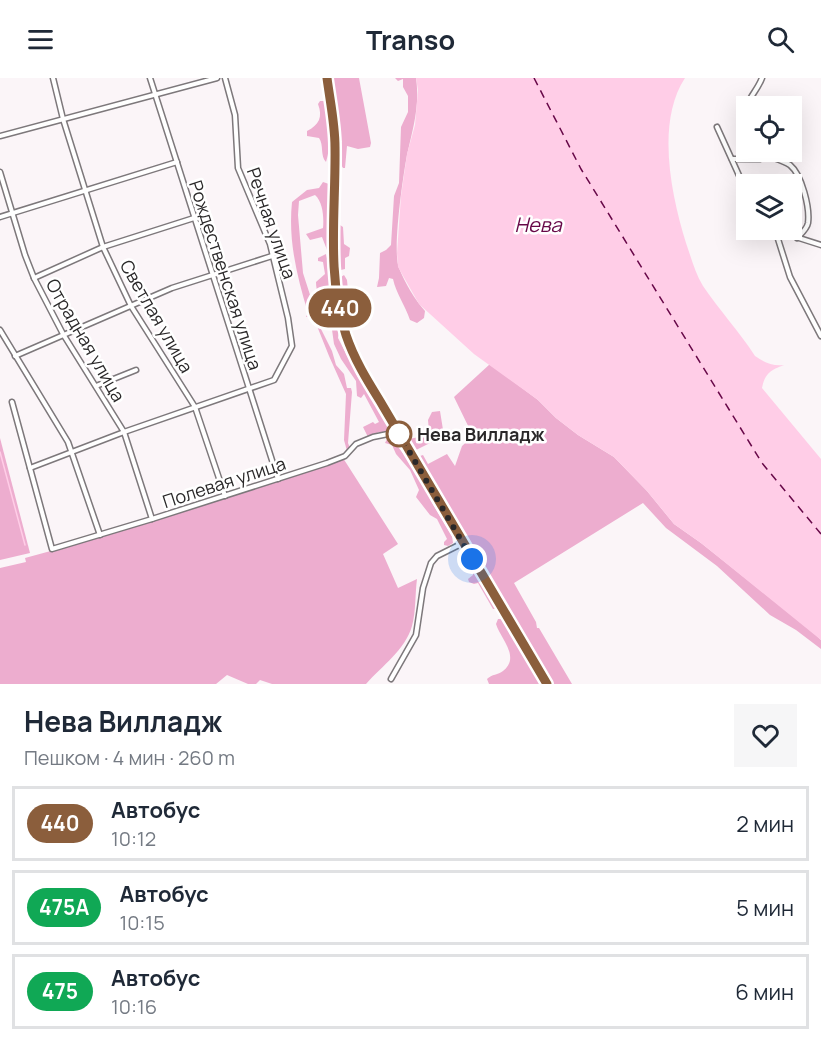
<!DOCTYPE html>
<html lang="ru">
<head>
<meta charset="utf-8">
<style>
  :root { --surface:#fff; --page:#f6f6f7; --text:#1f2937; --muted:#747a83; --line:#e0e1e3 }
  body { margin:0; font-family:Manrope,sans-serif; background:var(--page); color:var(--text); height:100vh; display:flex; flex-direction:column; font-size:22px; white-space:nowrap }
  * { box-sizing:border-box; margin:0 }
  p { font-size:20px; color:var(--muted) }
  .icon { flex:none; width:33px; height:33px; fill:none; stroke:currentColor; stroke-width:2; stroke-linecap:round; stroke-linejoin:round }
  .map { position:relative; height:606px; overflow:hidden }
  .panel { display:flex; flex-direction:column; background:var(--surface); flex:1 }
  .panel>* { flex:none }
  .badge { padding:0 12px; border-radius:20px; font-size:21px; line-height:39px }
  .fabs { position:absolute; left:736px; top:18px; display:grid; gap:12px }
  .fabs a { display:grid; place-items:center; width:66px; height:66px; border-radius:0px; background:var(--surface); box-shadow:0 6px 24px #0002; font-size:30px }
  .you { position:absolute; width:30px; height:30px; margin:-15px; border:4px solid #fff; border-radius:50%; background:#1a73e8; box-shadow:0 0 0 9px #1a73e833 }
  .map>.badge { position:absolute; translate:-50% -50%; box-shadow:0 0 0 3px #fff }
  .round { display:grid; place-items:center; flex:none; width:63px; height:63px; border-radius:0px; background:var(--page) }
  .summary { display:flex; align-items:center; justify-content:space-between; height:102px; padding:0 24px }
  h1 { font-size:28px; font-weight:700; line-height:45px }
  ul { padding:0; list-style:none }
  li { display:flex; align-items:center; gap:18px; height:75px; margin:0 12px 9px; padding:0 12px; border:3px solid var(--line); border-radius:0px }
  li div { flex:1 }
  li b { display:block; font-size:22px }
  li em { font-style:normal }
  li .badge { min-width:66px; font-weight:700; text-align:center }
  header { display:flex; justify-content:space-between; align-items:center; height:78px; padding:0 24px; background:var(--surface); font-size:27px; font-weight:700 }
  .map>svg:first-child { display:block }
  .green { fill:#edadcf }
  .water { fill:#ffcde7 }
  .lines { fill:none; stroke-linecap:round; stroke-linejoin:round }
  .stream { stroke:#ffcde7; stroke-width:1.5 }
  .ferry { stroke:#670848; stroke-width:1.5; stroke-dasharray:8 6; stroke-linecap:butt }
  .minor-casing { stroke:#7d787b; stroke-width:7 }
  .primary-casing { stroke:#419ba9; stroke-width:9 }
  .minor { stroke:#fff; stroke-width:4 }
  .primary { stroke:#95e8f5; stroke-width:6 }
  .line-casing { stroke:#fff; stroke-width:14 }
  .line { stroke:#8b5e3c; stroke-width:9 }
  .walk { stroke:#2a2829; stroke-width:6; stroke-dasharray:0 10.8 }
  .stop-dot { fill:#fff; stroke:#8b5e3c; stroke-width:3 }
  .labels { text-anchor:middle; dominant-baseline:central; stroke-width:5; stroke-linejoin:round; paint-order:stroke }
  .street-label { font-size:18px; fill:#2a2829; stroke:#fff }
  .stop-label { font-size:18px; font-weight:bold; fill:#2a2829; stroke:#fff; text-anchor:start }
  .water-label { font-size:20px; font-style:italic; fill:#670848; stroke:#fff }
</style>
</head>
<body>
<header><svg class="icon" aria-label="menu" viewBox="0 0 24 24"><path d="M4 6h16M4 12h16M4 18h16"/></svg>Transo<svg class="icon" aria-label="search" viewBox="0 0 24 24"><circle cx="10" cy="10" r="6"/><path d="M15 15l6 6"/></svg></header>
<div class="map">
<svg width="821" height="606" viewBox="0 0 821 606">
  <rect width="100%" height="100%" fill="#fbf5f8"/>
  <g class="green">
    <path d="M331 0H359L371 65 370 69 358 71 347 68 345 90H343L340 85 341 69H338L342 63 338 61Z"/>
    <path d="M395 0H416C420 28 413 50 407 77 403 98 392 173 399 190 405 205 415 222 425 233L424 240 417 245 410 242C405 227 396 215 393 201L389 200 386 208 377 209 379 200 380 175 386 172 391 167 394 118 399 105 401 49 408 34V18L403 9V1L398 3Z"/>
    <path d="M320 23H324C328 41 332 67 326 84 320 78 324 67 319 60L307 58V53C319 47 323 39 318 26Z"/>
    <path d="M323 104 329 106 331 172H327L322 159 310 162 306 156 323 150C324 140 323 124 315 117L299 123 298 137 303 195 321 251 332 273 336 287 344 296 347 310H351L352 314 348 365 350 370 347 373 344 362 346 316 329 278 313 238 306 239 308 235C297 198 288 163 292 124L307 112 319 110Z"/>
    <path d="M340 147 343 149 344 166 350 170 349 178 345 180V191L341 192C336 180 333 158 340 147Z"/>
    <path d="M326 176 334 210 339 248 338 260 358 299 392 353 390 355 379 354 368 359 363 349 373 344 375 346 379 344 364 316 361 320 357 318 356 303 341 281 334 266 329 230H325C320 223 316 213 316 204L325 196 323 184 318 183V180Z"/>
    <path d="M344 197 347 202 348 213 354 224 351 231 353 241 350 243 346 238 349 235 346 232 341 199Z"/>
    <path d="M490 286 538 322 556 340 578 357 614 379 647 413 674 446 701 465 813 554 821 562V571L796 552 770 537 717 488 666 450 643 425 514 505 536 544 537 550H539L572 606H551L417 379 423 377 428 386 447 376 455 388 462 368 473 358 454 319Z"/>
    <path d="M440 333 444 358 414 373 409 361 419 359 429 353 428 342 432 334Z"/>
    <path d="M0 360 30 475 0 482Z"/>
    <path d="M394 360 398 369 418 394 431 423 452 458 453 465 448 468 444 467V464L447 461 437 441 430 437 416 419 419 412 410 392 396 376 392 367 385 365 387 361Z"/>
    <path d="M343 380 398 466 383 476 398 510 417 501C415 516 416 533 412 548 405 572 382 588 366 606H272L260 602 256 606H248L227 597 216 606H0V490L26 484 25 480 102 459 255 411Z"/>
    <path d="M468 485C478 491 478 501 484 510 489 517 495 522 497 531H493L478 505 474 506 469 504 468 501 473 497V493L467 487Z"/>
    <path d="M498 541H504L542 606H489L487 601C492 596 498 597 503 593 521 579 500 560 496 546Z"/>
  </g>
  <path class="water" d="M416 0H685C656 44 671 117 686 165 691 179 695 195 703 208 719 232 739 253 755 278 765 285 772 288 784 287 771 292 765 295 762 310L821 381V562L701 465 674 446 647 413 614 379 578 357 556 340 538 322 474 276 419 226 398 189 397 175 401 118 407 76 415 47 418 12Z"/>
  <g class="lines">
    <path class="stream" d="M0 374 25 467"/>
    <path class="ferry" d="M534 0 581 91 762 385 821 456"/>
    <g class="minor-casing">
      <g id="minor">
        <path d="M53 0 63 41 103 169 131 228 195 329 225 418"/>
        <path d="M150 0 278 401"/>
        <path d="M747 41C743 23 756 16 762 0"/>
        <path d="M717 49 747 115"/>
        <path d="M0 58 217 0"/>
        <path d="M732 81H760L768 78C776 81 784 83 790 87 802 97 810 130 808 145 807 151 801 156 797 160"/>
        <path d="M0 94 25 177 34 200 63 256 124 354 152 441"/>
        <path d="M0 139 177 84"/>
        <path d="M774 152 821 167"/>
        <path d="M781 155 778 161 790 199 821 258"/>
        <path d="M34 200 103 169 194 140"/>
        <path d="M0 252 68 364 100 457"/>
        <path d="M15 278 172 210 272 178"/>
        <path d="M96 308 136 292"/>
        <path d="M12 324 52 471 152 441 327 385 345 378 356 366 373 359 398 354"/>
        <path d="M30 390 124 354 274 302 292 268 288 240 270 166 238 90 235 37 225 0"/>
        <path d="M391 601 416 557 423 510 431 485 437 478 463 465"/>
      </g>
    </g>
    <g class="primary-casing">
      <path id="primary" d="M327 0 335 62 332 160 339 221 347 261 370 306 547 606"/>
    </g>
    <use href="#minor" class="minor"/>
    <use href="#primary" class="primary"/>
  </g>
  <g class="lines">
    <g class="line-casing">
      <path id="line" d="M327 0C330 23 335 46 335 69 336 132 326 196 346 257 354 281 367 302 380 323L547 606"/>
    </g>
    <use href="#line" class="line"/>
    <path class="walk" d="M399 356 472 481"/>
  </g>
  <circle class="stop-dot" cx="399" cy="356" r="12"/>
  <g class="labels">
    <g class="street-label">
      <text transform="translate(272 145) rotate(71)">Речная улица</text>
      <text transform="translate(226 197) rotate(72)">Рождественская улица</text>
      <text transform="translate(157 238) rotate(60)">Светлая улица</text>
      <text transform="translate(86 262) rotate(60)">Отрадная улица</text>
      <text transform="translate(224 404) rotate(-18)">Полевая улица</text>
    </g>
    <g class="stop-label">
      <text x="417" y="356">Нева Вилладж</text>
    </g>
    <g class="water-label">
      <text x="538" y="146">Нева</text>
    </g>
  </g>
</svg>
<div class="fabs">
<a><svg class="icon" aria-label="locate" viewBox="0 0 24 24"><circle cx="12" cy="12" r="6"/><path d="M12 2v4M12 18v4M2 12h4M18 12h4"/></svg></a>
<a><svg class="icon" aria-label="layers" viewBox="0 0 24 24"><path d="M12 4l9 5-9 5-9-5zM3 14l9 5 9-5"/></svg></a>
</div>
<div class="you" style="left:472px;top:481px"></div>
<b class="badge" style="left:340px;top:230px;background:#8b5e3c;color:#fff">440</b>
</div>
<section class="panel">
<div class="summary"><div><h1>Нева Вилладж</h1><p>Пешком · 4 мин · 260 m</p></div><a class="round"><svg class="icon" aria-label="heart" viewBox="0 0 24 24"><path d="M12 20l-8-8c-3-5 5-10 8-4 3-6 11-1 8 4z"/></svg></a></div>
<ul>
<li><span class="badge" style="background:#8b5e3c;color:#fff">440</span><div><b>Автобус</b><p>10:12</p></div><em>2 мин</em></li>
<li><span class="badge" style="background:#10a855;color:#fff">475А</span><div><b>Автобус</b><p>10:15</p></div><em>5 мин</em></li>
<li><span class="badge" style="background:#10a855;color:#fff">475</span><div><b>Автобус</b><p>10:16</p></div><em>6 мин</em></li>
</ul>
</section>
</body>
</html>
